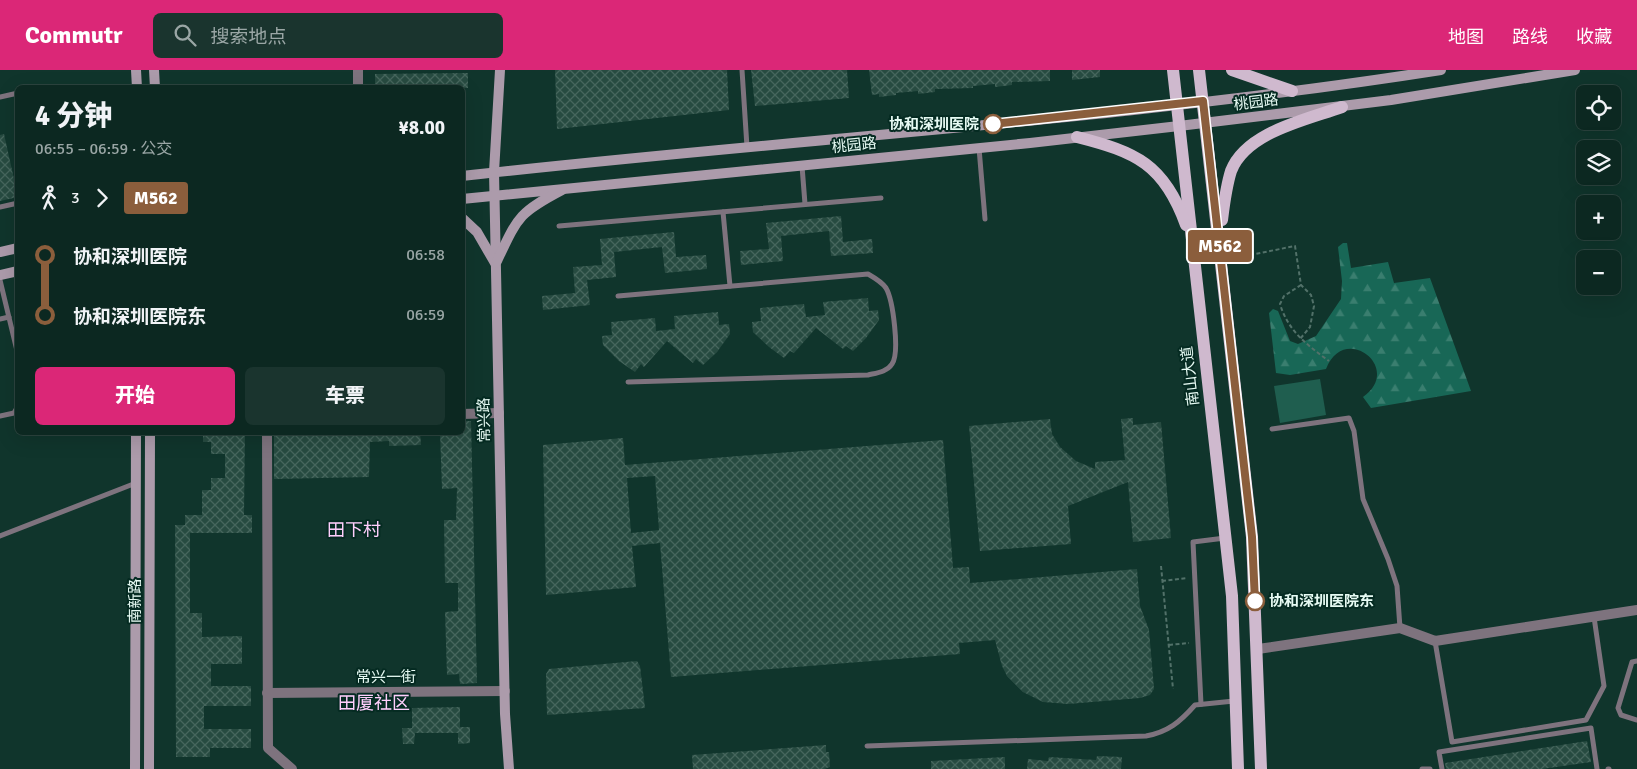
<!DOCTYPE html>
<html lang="zh">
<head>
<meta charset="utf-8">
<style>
  :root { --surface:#0c2821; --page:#1a342e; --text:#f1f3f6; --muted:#9aa6a5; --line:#2c443f; --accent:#db2777 }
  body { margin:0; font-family:Signika,"Noto Sans SC",sans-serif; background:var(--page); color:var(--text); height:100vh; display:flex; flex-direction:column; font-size:19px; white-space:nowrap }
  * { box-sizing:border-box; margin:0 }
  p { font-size:16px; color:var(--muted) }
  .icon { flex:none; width:28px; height:28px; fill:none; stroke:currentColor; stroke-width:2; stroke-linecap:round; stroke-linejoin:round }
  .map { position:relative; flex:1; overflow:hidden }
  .details { position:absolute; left:15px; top:15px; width:450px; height:350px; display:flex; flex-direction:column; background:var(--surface); border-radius:8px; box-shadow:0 5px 20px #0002,0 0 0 1px var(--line) }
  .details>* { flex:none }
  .badge { padding:0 10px; border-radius:4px; font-size:18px; line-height:32px }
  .buttons { position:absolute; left:1576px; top:15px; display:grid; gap:10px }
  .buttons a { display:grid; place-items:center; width:45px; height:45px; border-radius:8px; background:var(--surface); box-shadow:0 5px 20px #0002,0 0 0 1px var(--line); font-size:25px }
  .map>.badge { position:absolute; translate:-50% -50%; box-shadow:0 0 0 2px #fff }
  .legs { display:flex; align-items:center; gap:8px; height:55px; padding:0 20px; font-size:16px }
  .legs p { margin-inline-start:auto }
  .headline { display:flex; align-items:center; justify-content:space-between; height:85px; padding:0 20px }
  h1 { font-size:28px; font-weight:800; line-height:38px }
  .cta { display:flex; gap:10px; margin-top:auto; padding:10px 20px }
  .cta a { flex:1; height:58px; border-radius:8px; background:var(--accent); color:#fff; font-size:20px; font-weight:800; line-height:58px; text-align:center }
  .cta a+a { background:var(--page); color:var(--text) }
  ul { padding:0 20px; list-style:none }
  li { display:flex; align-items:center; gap:18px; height:60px; font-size:19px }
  li i { display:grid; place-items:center; width:8px; height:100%; margin:0 6px; background:currentColor }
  li i::after { content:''; width:12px; height:12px; margin:-6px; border:4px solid; border-radius:50%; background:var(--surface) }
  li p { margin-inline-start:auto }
  li:first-child i { background:linear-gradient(#0000 50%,currentColor 0) }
  li:last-child i { background:linear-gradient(currentColor 50%,#0000 0) }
  header { display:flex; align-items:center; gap:30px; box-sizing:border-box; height:70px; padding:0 25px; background:var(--accent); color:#fff }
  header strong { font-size:24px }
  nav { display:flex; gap:28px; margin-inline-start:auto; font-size:18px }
  .search { width:350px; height:45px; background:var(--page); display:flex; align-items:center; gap:12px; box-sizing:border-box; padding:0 18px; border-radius:8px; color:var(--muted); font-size:19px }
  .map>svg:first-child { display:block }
  .grass { fill:#1f5e4f }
  .forest { fill:url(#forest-firs) }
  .building { fill:url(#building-cross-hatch); fill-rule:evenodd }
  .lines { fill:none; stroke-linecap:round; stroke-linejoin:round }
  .path { stroke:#527169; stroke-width:2; stroke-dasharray:4 2.5; stroke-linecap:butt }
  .lane { stroke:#7e737e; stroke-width:5 }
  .street { stroke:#7e737e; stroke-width:10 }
  .secondary { stroke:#ac9bab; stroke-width:10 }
  .primary { stroke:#cfb9ce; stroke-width:12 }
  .line-1-casing { stroke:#fff; stroke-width:11 }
  .line-1 { stroke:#8b5e3c; stroke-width:8 }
  .stop-1-dot { fill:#fff; stroke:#8b5e3c; stroke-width:2.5 }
  .labels { text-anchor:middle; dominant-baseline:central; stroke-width:4; stroke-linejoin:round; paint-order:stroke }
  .street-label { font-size:15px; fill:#e6faf3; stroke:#052b22 }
  .stop-label { font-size:15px; font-weight:bold; fill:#e6faf3; stroke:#052b22; text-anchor:end }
  .quarter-label { font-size:18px; fill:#ffcffd; stroke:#052b22 }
</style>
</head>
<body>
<header>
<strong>Commutr</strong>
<div class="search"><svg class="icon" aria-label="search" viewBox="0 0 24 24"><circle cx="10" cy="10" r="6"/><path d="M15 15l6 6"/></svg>搜索地点</div>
<nav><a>地图</a><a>路线</a><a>收藏</a></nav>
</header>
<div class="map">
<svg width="1637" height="699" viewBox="0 0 1637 699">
  <defs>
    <pattern id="forest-firs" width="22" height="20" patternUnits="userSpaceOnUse" patternTransform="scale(1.25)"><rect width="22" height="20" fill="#186756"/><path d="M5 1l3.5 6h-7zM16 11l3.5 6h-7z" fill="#3a7e6f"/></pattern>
    <pattern id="building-cross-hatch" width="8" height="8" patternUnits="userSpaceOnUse" patternTransform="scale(1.25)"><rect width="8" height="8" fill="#274b41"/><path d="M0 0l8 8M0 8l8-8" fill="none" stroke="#46665d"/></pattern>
  </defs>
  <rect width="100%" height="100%" fill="#10352c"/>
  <path class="grass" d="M1320 309 1326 345 1280 353 1274 316Z"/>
  <path class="forest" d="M1343 173H1347L1351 198 1388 192 1394 213 1430 208 1471 321 1371 338 1363 327C1404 298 1344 252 1326 299L1290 305 1276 303 1269 243 1273 239 1278 241 1290 271 1298 274 1316 266 1341 229 1342 211 1338 177Z"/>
  <g class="building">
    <path d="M555 0H727L729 40 557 59Z"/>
    <path d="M751 0H847L849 28 755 36Z"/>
    <path d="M869 0H1050V11L1012 12V15L995 17V14L973 16V18L935 19V22L918 24V21L896 23V25L879 27V24L872 25Z"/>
    <path d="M1072 0H1100V7L1072 10Z"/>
    <path d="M468 3V18H375V4Z"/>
    <path d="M4 64 18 127 0 131V65Z"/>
    <path d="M841 146 843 172 872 169 873 183 831 186 829 161 781 166 783 191 741 195 740 181 769 179 766 153Z"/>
    <path d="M674 162 676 187 706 185 707 199 665 203 662 177 614 182 616 207 587 210 590 235 543 240 542 226 575 223 573 197 602 195 600 169Z"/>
    <path d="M868 228 869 241 878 240 879 250 866 268 853 281 846 276 843 279 816 258 794 283 790 281 784 288 769 277 753 262 752 252 761 251 760 238 804 234 806 247 825 245 823 232Z"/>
    <path d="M718 242 719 255 729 254 730 264 717 282 703 295 696 289 693 293 667 271 644 297 641 294 635 302 619 291 603 275 602 266 612 265 611 252 655 248 656 261 675 259 674 246Z"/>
    <path d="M1133 348V355L1161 352 1171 468 1133 472 1128 412 1068 436 1071 474 980 481 969 356 1050 349 1052 364 1060 377 1076 391 1095 399V392L1125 390 1121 349Z"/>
    <path d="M462 351H471L477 613 460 614 459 604 447 605 445 542 458 541V513H445L444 450H456L457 418 442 419 440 362H462Z"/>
    <path d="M203 362H245L244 445H252V463H190V543H202V567L242 566V594H211V616H251V636H204V659H251V678H210V687H176L175 455H185V445H202V420H211V408H225V384H211V372H203Z"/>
    <path d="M274 362H420L421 375 389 376V371L370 372 369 407 274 409Z"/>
    <path d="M623 368 625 395 943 370 953 498 969 497 970 513 1137 499 1140 536 1149 560 1154 619 1150 625 1140 628 1068 634 1043 632 1023 622 1007 606 1002 596 995 570 959 573 960 584 671 607 660 473 632 476 636 517 546 525 543 375ZM655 406 659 460 631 463 627 408Z"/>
    <path d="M637 591 640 596 645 638 547 645 546 604 549 599Z"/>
    <path d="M460 637V657H470V673L458 674V663H415L414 674H403L402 658H412V638Z"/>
    <path d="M1587 671 1591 692 1542 699H1446L1445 693Z"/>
    <path d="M826 675V682H829L830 697 824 699H693L692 685Z"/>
    <path d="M1097 686 1122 687 1121 699H1027L1028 689 1048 691 1049 687 1096 690Z"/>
    <path d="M1005 687V699H931V691Z"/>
  </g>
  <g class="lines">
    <g class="path">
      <path d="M1250 185 1295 176 1301 215 1311 225 1314 236 1310 257 1300 269"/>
      <path d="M1301 215 1284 226 1280 234C1288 261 1307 275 1329 291"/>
      <path d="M1161 496 1173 619"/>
      <path d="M1162 511 1187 508"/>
      <path d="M1169 575 1189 573"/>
    </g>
    <g class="lane">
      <path d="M742 0 747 77"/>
      <path d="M0 27 18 23"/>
      <path d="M979 78 985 149"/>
      <path d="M802 96 805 134"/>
      <path d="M0 137 18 133"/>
      <path d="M723 142 730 216"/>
      <path d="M559 156 881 128"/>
      <path d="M0 210 18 285"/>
      <path d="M618 226 868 204C875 208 882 212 886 218 893 230 900 283 892 294 887 302 876 303 868 305L628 312"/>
      <path d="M0 249 9 247"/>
      <path d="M0 346 14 343 18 336"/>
      <path d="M1272 359 1349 348 1354 361 1363 429 1388 489 1397 516 1400 558"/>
      <path d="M0 466 136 413"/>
      <path d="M1435 571 1452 672 1586 650 1604 616 1594 547"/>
      <path d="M1637 591 1632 592 1618 638 1621 645 1637 650"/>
      <path d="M1201 634 1193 472 1225 468"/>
      <path d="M867 676 1146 666C1168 662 1180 652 1195 635L1234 631"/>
      <path d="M1422 699H1430"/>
      <path d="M1442 699 1439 682 1591 658 1597 699"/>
      <path d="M1608 699H1609"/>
    </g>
    <g class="street">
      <path d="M358 0V18"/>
      <path d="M462 344 499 343"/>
      <path d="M267 362 268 678 292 699"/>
      <path d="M1258 579 1400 558 1435 571 1637 540"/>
      <path d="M267 623 505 621"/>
    </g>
    <g class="secondary">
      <path d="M136 0 137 18"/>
      <path d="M154 0 155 18"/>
      <path d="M500 0 494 102 505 644 509 699"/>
      <path d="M462 106C788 69 1117 51 1441 0"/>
      <path d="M462 129 1030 73 1179 56 1391 30 1575 0"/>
      <path d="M462 148 477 162 495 193"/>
      <path d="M0 182 18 178"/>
      <path d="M497 191C518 147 518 143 562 120"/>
      <path d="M0 205 18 201"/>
      <path d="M135 699 136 362"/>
      <path d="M149 699 150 362"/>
    </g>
    <g class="primary">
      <path d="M1173 0 1232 526 1238 699"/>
      <path d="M1199 0 1252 467 1261 699"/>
      <path d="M1232 0 1292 21"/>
      <path d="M1077 67C1136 82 1164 94 1186 155"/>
      <path d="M1222 150C1224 134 1226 117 1231 101 1246 62 1306 50 1342 37"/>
    </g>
  </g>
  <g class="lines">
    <g class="line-1-casing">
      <path id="line-1" d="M993 54 1203 31 1252 467 1255 531"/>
    </g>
    <use href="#line-1" class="line-1"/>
  </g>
  <g class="stop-1-dot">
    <circle cx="993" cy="54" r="9"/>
    <circle cx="1255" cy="531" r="9"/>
  </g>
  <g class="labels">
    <g class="street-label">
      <text transform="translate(1256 32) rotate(-7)">桃园路</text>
      <text transform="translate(854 75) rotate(-6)">桃园路</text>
      <text transform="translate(1190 306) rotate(-97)">南山大道</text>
      <text transform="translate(484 350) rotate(-91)">常兴路</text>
      <text transform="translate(135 531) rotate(-90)">南新路</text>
      <text x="386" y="607">常兴一街</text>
    </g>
    <g class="stop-label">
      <text x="979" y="54">协和深圳医院</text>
      <text x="1269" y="531" text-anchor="start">协和深圳医院东</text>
    </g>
    <g class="quarter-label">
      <text x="354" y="460">田下村</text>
      <text x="374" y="633">田厦社区</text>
    </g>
  </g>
</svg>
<div class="buttons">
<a><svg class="icon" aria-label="locate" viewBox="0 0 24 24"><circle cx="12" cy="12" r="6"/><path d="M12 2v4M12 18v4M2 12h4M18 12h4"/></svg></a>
<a><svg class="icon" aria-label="layers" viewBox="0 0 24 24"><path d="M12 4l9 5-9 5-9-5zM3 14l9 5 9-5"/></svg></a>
<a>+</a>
<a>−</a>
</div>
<b class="badge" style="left:1220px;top:176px;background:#8b5e3c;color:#fff">M562</b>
<section class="details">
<div class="headline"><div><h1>4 分钟</h1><p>06:55 – 06:59 · 公交</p></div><b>¥8.00</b></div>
<div class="legs"><svg class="icon" aria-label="walk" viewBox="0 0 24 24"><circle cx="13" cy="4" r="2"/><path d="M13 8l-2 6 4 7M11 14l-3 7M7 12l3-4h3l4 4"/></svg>3<svg class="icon" aria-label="forward" viewBox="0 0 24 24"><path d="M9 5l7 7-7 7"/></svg><b class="badge" style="background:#8b5e3c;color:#fff">M562</b></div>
<ul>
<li><i style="color:#8b5e3c"></i><b>协和深圳医院</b><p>06:58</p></li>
<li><i style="color:#8b5e3c"></i><b>协和深圳医院东</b><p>06:59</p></li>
</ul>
<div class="cta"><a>开始</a><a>车票</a></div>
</section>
</div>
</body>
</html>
